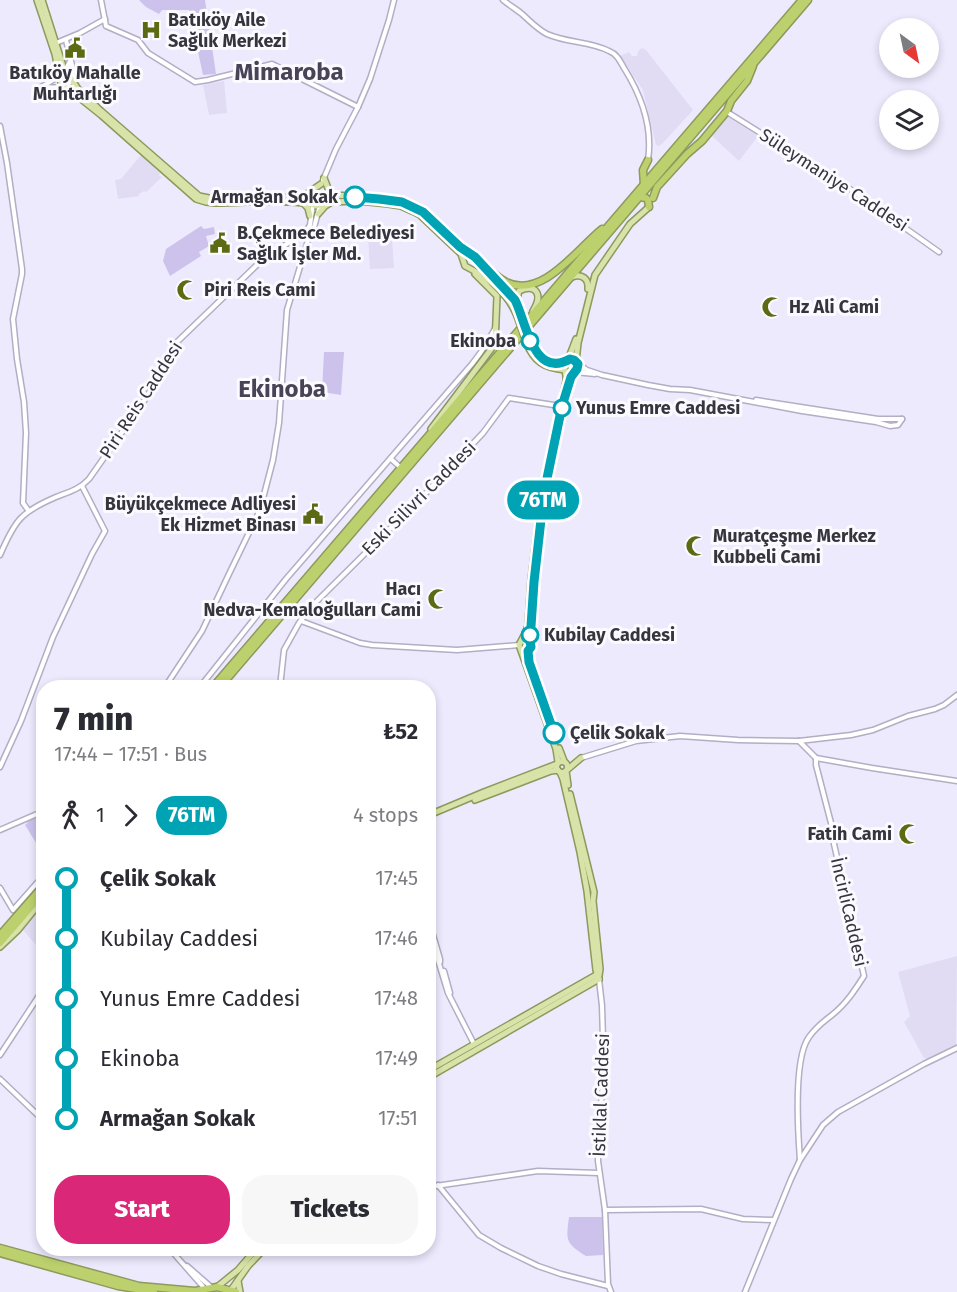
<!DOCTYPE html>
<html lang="en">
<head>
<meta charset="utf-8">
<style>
  :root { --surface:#fff; --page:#f7f7f7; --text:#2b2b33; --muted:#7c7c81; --accent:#db2777 }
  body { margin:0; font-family:"Fira Sans",sans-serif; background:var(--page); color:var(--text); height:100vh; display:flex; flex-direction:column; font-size:22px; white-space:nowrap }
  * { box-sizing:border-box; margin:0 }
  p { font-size:20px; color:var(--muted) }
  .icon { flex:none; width:33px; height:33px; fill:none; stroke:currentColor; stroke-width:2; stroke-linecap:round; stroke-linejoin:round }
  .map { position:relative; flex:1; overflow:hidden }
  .panel { position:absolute; left:36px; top:680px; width:400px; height:576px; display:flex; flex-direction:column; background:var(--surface); border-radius:24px; box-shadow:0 3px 9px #0003 }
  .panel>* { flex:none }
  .badge { padding:0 12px; border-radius:20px; font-size:21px; line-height:39px }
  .needle { width:39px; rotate:147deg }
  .controls { position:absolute; left:879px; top:18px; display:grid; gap:12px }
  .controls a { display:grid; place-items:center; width:60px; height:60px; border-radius:50%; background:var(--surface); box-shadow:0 3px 9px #0003; font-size:30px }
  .map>.badge { position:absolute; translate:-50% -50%; box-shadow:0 0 0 3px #fff }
  .legs { display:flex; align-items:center; gap:9px; height:66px; padding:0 18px; font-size:20px }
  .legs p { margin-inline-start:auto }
  .headline { display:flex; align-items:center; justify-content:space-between; height:102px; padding:0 18px }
  h1 { font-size:33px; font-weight:800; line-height:45px }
  .cta { display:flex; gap:12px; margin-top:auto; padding:12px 18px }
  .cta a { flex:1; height:69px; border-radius:24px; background:var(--accent); color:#fff; font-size:24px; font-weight:800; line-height:69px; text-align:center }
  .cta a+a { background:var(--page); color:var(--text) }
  ul { padding:0 18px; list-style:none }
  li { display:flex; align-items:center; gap:21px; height:60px; font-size:22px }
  li i { display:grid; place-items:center; width:9px; height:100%; margin:0 8px; background:currentColor }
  li i::after { content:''; width:15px; height:15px; margin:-8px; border:4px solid; border-radius:50%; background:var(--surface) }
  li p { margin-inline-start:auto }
  li:first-child i { background:linear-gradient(#0000 50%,currentColor 0) }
  li:last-child i { background:linear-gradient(currentColor 50%,#0000 0) }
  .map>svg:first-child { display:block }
  .built { fill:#e1dbf4 }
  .green { fill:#cdc2ec }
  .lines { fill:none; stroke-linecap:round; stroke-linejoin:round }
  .secondary-casing { stroke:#b3adc5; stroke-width:7 }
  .primary-casing { stroke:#8d995d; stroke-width:8 }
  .highway-casing { stroke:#8d995d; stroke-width:9 }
  .secondary { stroke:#fff; stroke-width:4 }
  .primary { stroke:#d7e3a8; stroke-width:5 }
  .highway { stroke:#bcd06e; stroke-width:6 }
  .primary-bridge-casing { stroke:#8d995d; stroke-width:8; stroke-linecap:butt }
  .primary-bridge { stroke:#d7e3a8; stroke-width:5 }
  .line-1-casing { stroke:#fff; stroke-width:14 }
  .line-1 { stroke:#00a3b4; stroke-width:9 }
  .stop-1-dot { fill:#fff; stroke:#00a3b4; stroke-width:3 }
  .labels { text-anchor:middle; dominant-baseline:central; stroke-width:6; stroke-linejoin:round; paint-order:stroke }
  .poi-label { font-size:18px; font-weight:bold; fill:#36343d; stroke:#fbfaff; text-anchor:start }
  .street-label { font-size:18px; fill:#36343d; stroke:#fbfaff }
  .stop-label { font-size:18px; font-weight:bold; fill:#36343d; stroke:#fbfaff; text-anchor:start }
  .district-label { font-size:24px; font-weight:bold; fill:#484356; stroke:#fbfaff }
</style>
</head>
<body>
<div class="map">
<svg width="957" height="1292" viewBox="0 0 957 1292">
  <rect width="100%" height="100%" fill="#eeeafe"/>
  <g class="built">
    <path d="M642 48 646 50 693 110 662 144 659 146 656 145 643 90 620 56 629 52 632 56H637L638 51Z"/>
    <path d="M224 81 227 113 209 115 203 85Z"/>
    <path d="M726 116 758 136 739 161 712 136Z"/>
    <path d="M141 155 160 173 159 176 162 177 146 192 144 191 139 194V196L118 199 115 180 121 179Z"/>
    <path d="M384 235 392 238 394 268 370 269 368 236Z"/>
    <path d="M43 903V953L23 930 24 926Z"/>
    <path d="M957 956 956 1045 928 1059 924 1058 904 1022 910 1016 898 972Z"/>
  </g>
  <g class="green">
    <path d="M139 0H205L216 74 203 75 189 10H162L159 14 146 7Z"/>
    <path d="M201 226 204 229 214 227 215 234 206 236 209 246 199 252 201 256 170 276 163 261 166 249Z"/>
    <path d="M324 352H344L341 395 322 392Z"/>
    <path d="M43 814V854L25 825 29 821Z"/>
    <path d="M569 1217H602L603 1255 586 1256C565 1243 566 1240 569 1217Z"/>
  </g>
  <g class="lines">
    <g class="secondary-casing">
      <g id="secondary">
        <path d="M101 0 106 26 138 40 148 53 195 82 208 80 272 64 358 107"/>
        <path d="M503 0C509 5 516 9 522 14 530 21 537 29 547 34 567 43 590 41 609 51 617 54 620 61 624 68 641 95 653 127 648 160"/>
        <path d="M56 43 80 33 105 19"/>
        <path d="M43 86C55 79 64 74 70 61"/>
        <path d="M41 87C56 88 65 89 75 78L66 40"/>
        <path d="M727 112 850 189 939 252"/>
        <path d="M0 126 7 163 22 269V274L13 319 17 359 24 402 26 433 23 503 28 510"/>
        <path d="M323 180 336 149 358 107 370 79 389 20 394 0"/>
        <path d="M304 234 307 237 312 235 320 205"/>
        <path d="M304 234 310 225 313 204"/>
        <path d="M577 363 587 370 602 375 648 385 670 389 690 390 802 411 876 422 890 426 898 425 902 419"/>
        <path d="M575 372 595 374"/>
        <path d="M756 400 878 419H902"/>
        <path d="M391 459 401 468"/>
        <path d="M0 555C15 520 21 512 56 497 69 492 80 489 89 479L146 398 156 381 171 350 177 342 260 262 294 239 304 234"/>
        <path d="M301 621 360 643 372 645 457 650 519 645"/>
        <path d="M165 687 202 631 229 574 260 510 273 460 279 423 287 310 309 237"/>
        <path d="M200 687 286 579 472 364 481 352 496 327"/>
        <path d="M280 687 284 650 299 623 311 607 427 492 483 433 509 398 560 406"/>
        <path d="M799 741 816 758"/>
        <path d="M581 758 636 741 680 736 738 740 799 741 851 735 873 730 908 716 935 709 944 705 957 695"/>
        <path d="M816 758 872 768 957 781"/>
        <path d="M0 767 21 721 53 637 92 554 105 531 82 486"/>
        <path d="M0 830 44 811"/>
        <path d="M0 888 13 910 44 875"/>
        <path d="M430 933 433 935 440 959V962"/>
        <path d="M430 934 448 993 474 1044"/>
        <path d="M444 971 450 993"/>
        <path d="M599 979 602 1006 604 1072 598 1136V1161L605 1210 608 1284 611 1292"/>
        <path d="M0 1055 44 988"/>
        <path d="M0 1079 44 1121"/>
        <path d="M800 1160C798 1133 793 1059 809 1037 817 1026 822 1023 832 1015 846 1004 855 990 864 976L834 844 831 823 816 765V758"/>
        <path d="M438 1185 479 1235 501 1248 538 1266 561 1274 608 1286"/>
        <path d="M429 1187 538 1171 599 1173"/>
        <path d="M605 1210 701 1209 743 1219 773 1220"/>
        <path d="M169 1248 205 1289"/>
        <path d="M187 1266 211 1287"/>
        <path d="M745 1292 791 1179 800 1160 823 1125 838 1112 924 1064 957 1048"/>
      </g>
    </g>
    <g class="primary-casing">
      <g id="primary">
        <path d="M37 0 55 54 61 83 101 115 196 199 206 202 215 203C236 203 302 198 316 206L331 202 359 201 388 204 401 206 412 211 420 215 457 250 461 254 465 266C487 277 508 293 517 316"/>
        <path d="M42 0 63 66 78 89 101 111 199 196 214 199 290 197 318 194 321 195C347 195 401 197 422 211 437 221 447 236 460 247 468 253 475 257 482 265"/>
        <path d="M324 178 329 191 334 194"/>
        <path d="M305 195 321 184"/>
        <path d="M303 203 308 208 310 216"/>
        <path d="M318 214 325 206 330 203"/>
        <path d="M488 272 515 300 521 313"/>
        <path d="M572 277C582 273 589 279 588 289"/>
        <path d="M516 302 519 291C537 283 543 295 533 311"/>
        <path d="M530 340C537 356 550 370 568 360L576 339"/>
        <path d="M526 342C534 362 544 368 565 370"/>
        <path d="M576 362 578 343 595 275 630 224 649 207"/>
        <path d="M568 386 573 373"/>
        <path d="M431 429 495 344 497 296 475 274"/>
        <path d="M530 666 528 650 531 645 529 641 531 623"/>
        <path d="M559 748 564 761"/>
        <circle cx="562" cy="767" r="5.5"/>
        <path d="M558 762 556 749 519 645 526 632 528 625 531 580 542 490 566 381C567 374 563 368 565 362"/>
        <path d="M568 769 581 758"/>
        <path d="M566 771 568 785"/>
        <path d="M560 772 563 779 580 852 587 891 596 970 599 979"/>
        <path d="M570 794 594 892 593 901 600 969 599 976"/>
        <path d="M475 800 551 771 558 770"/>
        <path d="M429 815 484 792 557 764"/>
        <path d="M0 947 18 930 44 898"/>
        <path d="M429 1070 598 974"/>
        <path d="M429 1077 599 979"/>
        <path d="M238 1281 240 1292"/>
        <path d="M217 1287 238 1270 257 1248"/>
        <path d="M231 1290 248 1266 265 1248"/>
      </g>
    </g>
    <g class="highway-casing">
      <g id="highway">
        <path d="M644 185 643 170 648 160"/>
        <path d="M640 197 646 198 648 200 649 207"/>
        <path d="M653 198 657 187 687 154 702 141 727 111 731 101 747 81 753 66"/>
        <path d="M480 262C488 269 497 277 506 282 542 300 578 248 602 229"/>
        <path d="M213 687 802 0"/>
        <path d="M220 687 808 0"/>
        <path d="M0 935 44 885"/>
        <path d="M0 943 44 892"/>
        <path d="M0 1248 139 1286 195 1291 217 1287 236 1292"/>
        <path d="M0 1253 118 1286 154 1292"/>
      </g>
    </g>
    <use href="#secondary" class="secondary"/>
    <use href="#primary" class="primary"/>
    <use href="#highway" class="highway"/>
    <g class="primary-bridge-casing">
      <g id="primary-bridge">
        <path d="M521 313 530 340"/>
        <path d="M517 316 526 342"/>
      </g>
    </g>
    <use href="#primary-bridge" class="primary-bridge"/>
  </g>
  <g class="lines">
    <g class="line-1-casing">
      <path id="line-1" d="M355 197 379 199 402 202 423 212 460 247 475 257 515 300C526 321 533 380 570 359L574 360 578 364 577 369 571 377 562 406 544 493 534 582 530 641 531 647 528 651 529 662 554 733"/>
    </g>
    <use href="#line-1" class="line-1"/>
  </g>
  <defs>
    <g id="hospital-bare" transform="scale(1.62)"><path d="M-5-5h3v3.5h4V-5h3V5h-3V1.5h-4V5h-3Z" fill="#5c6a13" stroke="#fbfaff" stroke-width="2.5" paint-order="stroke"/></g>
    <g id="civic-bare" transform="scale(1.62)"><path d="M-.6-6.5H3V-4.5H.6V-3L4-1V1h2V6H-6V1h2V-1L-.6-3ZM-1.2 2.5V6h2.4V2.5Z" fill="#5c6a13" stroke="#fbfaff" stroke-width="2.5" paint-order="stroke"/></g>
    <g id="mosque-bare" transform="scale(1.62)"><path d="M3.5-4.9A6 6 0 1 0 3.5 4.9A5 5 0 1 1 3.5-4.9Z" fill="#5c6a13" stroke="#fbfaff" stroke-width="2.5" paint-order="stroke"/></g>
  </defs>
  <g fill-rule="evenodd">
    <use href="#hospital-bare" x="151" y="30"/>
    <use href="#civic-bare" x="75" y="48"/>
    <use href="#civic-bare" x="220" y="243"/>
    <use href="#mosque-bare" x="187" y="290"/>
    <use href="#mosque-bare" x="772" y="307"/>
    <use href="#civic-bare" x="313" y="514"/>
    <use href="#mosque-bare" x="696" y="546"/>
    <use href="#mosque-bare" x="438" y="599"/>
    <use href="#mosque-bare" x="909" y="834"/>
  </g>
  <g class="stop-1-dot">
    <circle cx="355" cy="197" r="10"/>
    <circle cx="530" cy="341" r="8"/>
    <circle cx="562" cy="408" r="8"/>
    <circle cx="530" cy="635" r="8"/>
    <circle cx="554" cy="733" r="10"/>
  </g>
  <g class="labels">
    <g class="poi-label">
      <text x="168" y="20">Batıköy Aile<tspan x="168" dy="21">Sağlık Merkezi</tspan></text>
      <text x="75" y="73" text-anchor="middle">Batıköy Mahalle<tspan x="75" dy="21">Muhtarlığı</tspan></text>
      <text x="237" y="233">B.Çekmece Belediyesi<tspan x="237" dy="21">Sağlık İşler Md.</tspan></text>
      <text x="204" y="290">Piri Reis Cami</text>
      <text x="789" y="307">Hz Ali Cami</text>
      <text x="296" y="504" text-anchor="end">Büyükçekmece Adliyesi<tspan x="296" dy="21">Ek Hizmet Binası</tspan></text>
      <text x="713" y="536">Muratçeşme Merkez<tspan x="713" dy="21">Kubbeli Cami</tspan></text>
      <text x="421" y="589" text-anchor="end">Hacı<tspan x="421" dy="21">Nedva-Kemaloğulları Cami</tspan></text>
      <text x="892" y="834" text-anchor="end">Fatih Cami</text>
    </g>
    <g class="street-label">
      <text transform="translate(834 180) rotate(33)">Süleymaniye Caddesi</text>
      <text transform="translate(141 400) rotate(-57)">Piri Reis Caddesi</text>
      <text transform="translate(419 498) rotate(-45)">Eski Silivri Caddesi</text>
      <text transform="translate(849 912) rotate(77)">İncirliCaddesi</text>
      <text transform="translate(601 1095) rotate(-88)">İstiklal Caddesi</text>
    </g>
    <g class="stop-label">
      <text x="338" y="197" text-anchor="end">Armağan Sokak</text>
      <text x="516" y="341" text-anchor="end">Ekinoba</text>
      <text x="576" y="408">Yunus Emre Caddesi</text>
      <text x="544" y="635">Kubilay Caddesi</text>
      <text x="570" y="733">Çelik Sokak</text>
    </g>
    <g class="district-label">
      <text x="289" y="72">Mimaroba</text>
      <text x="282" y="389">Ekinoba</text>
    </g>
  </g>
</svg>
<div class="controls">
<a><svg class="needle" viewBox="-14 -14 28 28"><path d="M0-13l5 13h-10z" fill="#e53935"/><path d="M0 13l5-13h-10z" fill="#7c7c81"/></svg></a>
<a><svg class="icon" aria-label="layers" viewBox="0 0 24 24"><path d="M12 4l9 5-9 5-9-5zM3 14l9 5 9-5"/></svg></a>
</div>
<b class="badge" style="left:543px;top:500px;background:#00a3b4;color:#fff">76TM</b>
<section class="panel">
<div class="headline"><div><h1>7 min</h1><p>17:44 – 17:51 · Bus</p></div><b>₺52</b></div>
<div class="legs"><svg class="icon" aria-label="walk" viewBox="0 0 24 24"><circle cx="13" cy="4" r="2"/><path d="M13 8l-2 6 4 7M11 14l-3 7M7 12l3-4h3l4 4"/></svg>1<svg class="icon" aria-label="forward" viewBox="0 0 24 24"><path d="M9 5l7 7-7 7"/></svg><b class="badge" style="background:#00a3b4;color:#fff">76TM</b><p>4 stops</p></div>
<ul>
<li><i style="color:#00a3b4"></i><b>Çelik Sokak</b><p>17:45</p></li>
<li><i style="color:#00a3b4"></i><span>Kubilay Caddesi</span><p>17:46</p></li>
<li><i style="color:#00a3b4"></i><span>Yunus Emre Caddesi</span><p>17:48</p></li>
<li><i style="color:#00a3b4"></i><span>Ekinoba</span><p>17:49</p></li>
<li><i style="color:#00a3b4"></i><b>Armağan Sokak</b><p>17:51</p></li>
</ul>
<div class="cta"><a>Start</a><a>Tickets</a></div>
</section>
</div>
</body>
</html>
